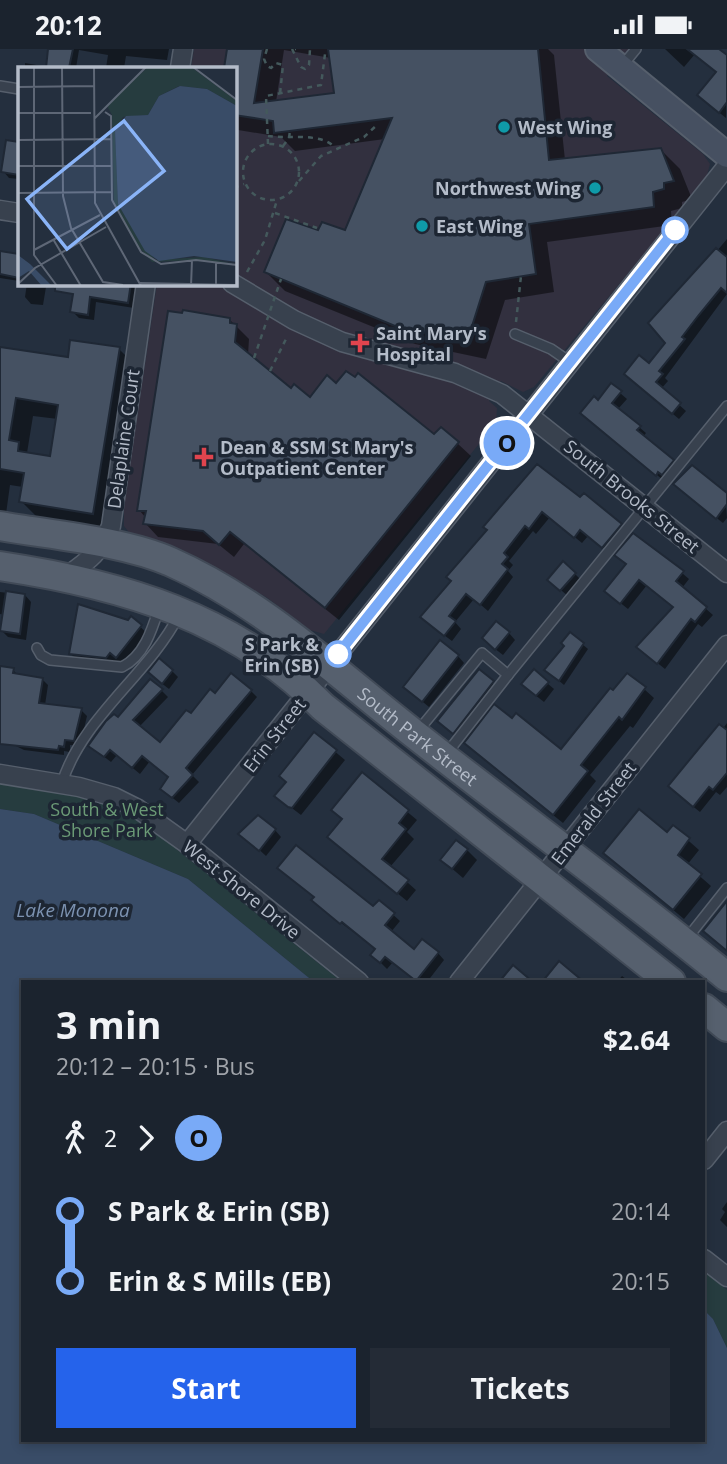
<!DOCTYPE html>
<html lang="en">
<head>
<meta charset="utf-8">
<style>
  :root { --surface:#1b232e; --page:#242b36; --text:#f1f3f6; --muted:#a0a4aa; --line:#39404a; --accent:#2563eb }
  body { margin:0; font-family:"Open Sans",sans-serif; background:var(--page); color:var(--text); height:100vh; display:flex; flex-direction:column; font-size:26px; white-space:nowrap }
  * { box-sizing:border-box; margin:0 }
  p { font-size:23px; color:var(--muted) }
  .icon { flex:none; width:38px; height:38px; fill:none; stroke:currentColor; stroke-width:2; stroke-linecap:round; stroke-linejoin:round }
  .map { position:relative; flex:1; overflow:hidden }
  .side { position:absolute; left:21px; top:931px; width:684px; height:462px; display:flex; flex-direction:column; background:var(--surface); border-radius:0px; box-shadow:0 4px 10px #0003,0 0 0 2px var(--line) }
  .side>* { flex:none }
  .badge { padding:0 14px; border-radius:23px; font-size:24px; line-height:46px }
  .map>.badge { position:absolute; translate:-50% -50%; box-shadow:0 0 0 4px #fff }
  .legs { display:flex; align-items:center; gap:10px; height:77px; padding:0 35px; font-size:23px }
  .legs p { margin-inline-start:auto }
  .summary { display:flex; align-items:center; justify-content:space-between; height:119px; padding:0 35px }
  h1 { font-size:38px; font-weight:700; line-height:52px }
  .cta { display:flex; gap:14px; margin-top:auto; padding:14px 35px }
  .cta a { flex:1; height:80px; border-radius:0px; background:var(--accent); color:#fff; font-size:28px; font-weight:700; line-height:80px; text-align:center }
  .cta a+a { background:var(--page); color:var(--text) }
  ul { padding:0 35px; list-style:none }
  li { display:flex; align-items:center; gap:24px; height:70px; font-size:26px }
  li i { display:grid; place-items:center; width:10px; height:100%; margin:0 9px; background:currentColor }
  li i::after { content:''; width:18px; height:18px; margin:-9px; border:5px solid; border-radius:50%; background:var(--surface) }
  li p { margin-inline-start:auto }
  li:first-child i { background:linear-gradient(#0000 50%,currentColor 0) }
  li:last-child i { background:linear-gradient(currentColor 50%,#0000 0) }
  .status { display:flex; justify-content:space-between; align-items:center; height:49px; padding:0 35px; background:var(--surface); direction:ltr }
  .status svg { height:19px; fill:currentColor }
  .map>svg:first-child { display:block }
  .medical { fill:#32303f }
  .green { fill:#263c3f }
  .water { fill:#394c67 }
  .shadow { fill:#0007; fill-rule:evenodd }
  .building { fill:#455162; stroke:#1f2835; stroke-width:2; fill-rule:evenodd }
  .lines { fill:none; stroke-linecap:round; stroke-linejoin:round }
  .lane-casing { stroke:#565f6c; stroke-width:12 }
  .street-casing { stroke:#565f6c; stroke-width:21 }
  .secondary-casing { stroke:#565f6c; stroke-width:28 }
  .primary-casing { stroke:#414a57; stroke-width:32 }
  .path { stroke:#44595c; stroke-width:2.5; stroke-dasharray:5 5; stroke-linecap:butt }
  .lane { stroke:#38414e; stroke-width:9 }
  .street { stroke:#38414e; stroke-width:18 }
  .secondary { stroke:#465061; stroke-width:24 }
  .primary { stroke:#56606e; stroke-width:28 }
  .path-bridge { stroke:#44595c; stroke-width:2.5; stroke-dasharray:5 5; stroke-linecap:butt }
  .line-1-casing { stroke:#fff; stroke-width:16 }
  .line-1 { stroke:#79aaf7; stroke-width:10 }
  .culture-dot { fill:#0f9aa8; stroke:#1d2633; stroke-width:2.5 }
  .stop-1-dot { fill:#fff; stroke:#79aaf7; stroke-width:3.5 }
  .health-dot { fill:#e0444e; stroke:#1d2633; stroke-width:2.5 }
  .labels { text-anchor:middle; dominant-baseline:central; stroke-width:7; stroke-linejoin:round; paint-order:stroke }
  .poi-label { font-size:18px; font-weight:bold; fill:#b4bcc9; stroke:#1d2633; text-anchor:start }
  .street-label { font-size:18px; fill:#b4bcc9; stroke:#1d2633 }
  .stop-label { font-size:18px; font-weight:bold; fill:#b4bcc9; stroke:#1d2633; text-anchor:end }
  .park-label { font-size:18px; fill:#6b9a76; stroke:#1d2633 }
  .water-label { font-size:19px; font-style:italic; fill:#7c92b1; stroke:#1d2633 }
  .inset-road { fill:none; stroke:#5e6776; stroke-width:2 }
  .view { fill:#8ab4f8; fill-opacity:0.15; stroke:#8ab4f8; stroke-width:3.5 }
  .inset-edge { fill:none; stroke:#b4bcc9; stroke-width:3.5 }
</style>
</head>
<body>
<div class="status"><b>20:12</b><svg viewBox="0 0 49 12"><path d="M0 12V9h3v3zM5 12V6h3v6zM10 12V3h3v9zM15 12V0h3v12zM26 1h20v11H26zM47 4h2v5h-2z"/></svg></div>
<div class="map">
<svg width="727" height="1415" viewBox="0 0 727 1415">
  <rect width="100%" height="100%" fill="#242f3e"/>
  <path class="medical" d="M194 0H629L607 27 703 105 710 115 706 130 534 338 523 343 501 332 489 352 497 359 496 374 324 585 310 581 266 548 211 518 132 487 124 477V455L157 235 234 234V19H191Z"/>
  <g class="green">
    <path d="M0 725 62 734 158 773 176 800 342 933H314L188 830 34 765 0 760Z"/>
    <path d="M704 1222 727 1241V1299L713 1270 704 1261Z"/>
  </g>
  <path class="water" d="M0 760 34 765 188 830 314 933H23V1391H704V1261L713 1270 727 1299V1415H0Z"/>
  <g class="shadow">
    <path d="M61 0H169L167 11 126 7 124 19H106L108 6 79 1 76 19H57Z"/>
    <path d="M229 0H548L554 6 565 111 661 101 680 120 692 150 682 153V159L671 162 672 176 547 193 554 243 505 251 486 310 415 295 285 242 266 223 319 183 346 184 385 90 295 102 281 88 238 81 234 78V19H226ZM284 1 331 9 336 46 276 53Z"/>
    <path d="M665 0H690L695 5 684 18Z"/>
    <path d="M703 0H716L727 9 726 69 706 53 718 24Z"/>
    <path d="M25 14 42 17 45 19H25Z"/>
    <path d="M8 93 19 95V130L9 129 3 122Z"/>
    <path d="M727 190V245L665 329 668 332 661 340 686 362 679 370 632 331 667 293 691 233Z"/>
    <path d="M0 204 19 206V232L0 229Z"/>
    <path d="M27 234H138L134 259 96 253 94 271 79 269 72 262 75 242 46 238 43 256 31 255 25 248Z"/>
    <path d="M230 271 249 290 248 306 291 342 311 351 336 336 434 388 457 394 471 407 339 571 244 495 234 508 218 495 158 488 145 474 146 469 139 461Z"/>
    <path d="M0 299 69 310 119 300 137 318 111 482 39 470 21 452 23 438 10 436 6 465 0 464ZM33 367 58 370 51 409 27 404Z"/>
    <path d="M620 344 627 350 618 360 646 384 643 388 679 418 663 431 589 370 598 353Z"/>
    <path d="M681 441 723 443 725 441 727 469 723 474Z"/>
    <path d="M581 450 627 483 610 504 588 487 582 494 550 468 536 485 533 482 509 512 513 516 508 522 513 528 488 562 474 550 455 573 461 580 452 592 429 575 453 533 489 481 485 478Z"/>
    <path d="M627 516 682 524 689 530 682 539 713 566 702 578 698 575 665 620 645 604 674 558 647 536 628 560 613 548Z"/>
    <path d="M575 525 581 531 568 547 556 537Z"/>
    <path d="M0 543 25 546 31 553 26 591 8 588 2 582 4 566 0 565Z"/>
    <path d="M131 569 151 588 127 617 120 613 116 619 81 615 71 605Z"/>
    <path d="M509 584 515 591 503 606 490 596Z"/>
    <path d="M570 585 588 600 564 636 551 625Z"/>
    <path d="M458 607 464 614 429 658 412 644Z"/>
    <path d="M13 621 19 627 42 630 48 636 45 656 81 661 87 667 80 697 70 696V703L64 702V706L24 701 0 689V622Z"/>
    <path d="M172 622 178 628 169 640 156 630Z"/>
    <path d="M479 623 499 640 460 690 446 679Z"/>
    <path d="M547 634 554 640 544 653 530 642Z"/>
    <path d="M644 640 654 649 633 679 630 677 590 726 596 732 563 774 475 703 513 671 561 703Z"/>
    <path d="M161 641 168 648 139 678 160 696 215 647 251 642 257 648 192 726 199 733 179 754 169 746 170 728 150 712 140 725 117 706 111 713 90 697 119 671Z"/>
    <path d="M727 674V738L720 746 716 743 700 763 676 744Z"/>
    <path d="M314 685 345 711 301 766 276 747 288 733Z"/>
    <path d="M362 725 417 771 407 783 414 790 390 818 416 841 407 852 338 796Z"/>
    <path d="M250 773 275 781 281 788 266 807 241 784Z"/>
    <path d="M673 778 699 801 687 816 711 837 684 870 605 804 667 785Z"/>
    <path d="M467 801 477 811 463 829 442 811Z"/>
    <path d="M379 853 400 872 391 883 414 902 438 904 444 911 427 933H417L393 913 387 920 379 912 377 901 320 858 373 860Z"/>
    <path d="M622 927 630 933H617Z"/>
    <path d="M727 1153V1178L720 1171 725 1163 722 1160Z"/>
  </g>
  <g class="building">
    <path d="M48 0H73L69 19H46Z"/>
    <path d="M227 0H263L254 54 334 44 328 0H538L549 111 661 99 674 132 664 134V140L653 143 654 158 529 175 536 225 486 233 467 293 395 277 264 223 286 170 318 181 322 173 345 181 392 69 274 84 273 72 234 66V19H224Z"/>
    <path d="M687 0H719L727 6V53L719 64 697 46 716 23Z"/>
    <path d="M6 91 19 93V126L1 123Z"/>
    <path d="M716 199 727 208V244L721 239 698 267 682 288 685 290 659 322 663 325 656 333 681 354 672 365 624 325 639 306 649 314 665 294 648 274Z"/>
    <path d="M0 202 19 205V229L0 225Z"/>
    <path d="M55 234H131L128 254 90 248 88 266 70 263 73 245 55 242Z"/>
    <path d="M183 261 230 269V274L237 275 235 293 291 339 294 335 310 348 327 326 336 334 346 322 355 328 358 324 434 385 441 378 459 393 325 559 230 483 219 496 203 482 143 475 146 462H137L168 262 182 264Z"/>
    <path d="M70 291 120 298 93 465 19 453 24 424 0 420V298L68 308ZM16 349 58 356 50 407 18 402 19 393 9 391Z"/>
    <path d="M611 334 622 342 612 354 641 377 637 381 674 411 662 426 658 423 656 427 580 364 594 347 598 351Z"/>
    <path d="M537 415 580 448 584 444 622 475 602 499 580 481 574 489 542 463 529 480 525 477 504 504 508 508 502 515 508 520 480 556 466 545 449 567 456 572 444 587 420 568 451 532 446 528 487 481 483 478Z"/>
    <path d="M692 416 727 444V455L716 470 673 435Z"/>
    <path d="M633 484 684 522 676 532 707 558 695 573 691 570 657 615 636 598 673 558 639 531 620 555 604 542 626 515 614 506Z"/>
    <path d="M563 512 576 524 560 542 547 531Z"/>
    <path d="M6 542 25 545 20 585 0 582Z"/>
    <path d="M78 555 128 571 131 567 142 576 116 609 110 604 106 609 69 605Z"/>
    <path d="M496 572 510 583 495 601 482 589Z"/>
    <path d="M570 583 584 594 559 632 544 621 564 597 561 594Z"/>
    <path d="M440 591 459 606 422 653 403 638Z"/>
    <path d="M159 609 173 621 162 635 148 623Z"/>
    <path d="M0 617 14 619 13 624 43 629 39 654 82 659 74 692 65 691 64 698 59 697 58 701 0 695Z"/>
    <path d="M479 620 494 632 453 685 437 672Z"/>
    <path d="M534 620 549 633 536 647 521 635Z"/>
    <path d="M231 624 252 641 186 719 193 726 172 749 160 740 168 728 142 707 132 719 110 701 104 708 88 697 106 672 114 665 118 668 150 630 163 640 133 671 160 693 186 661 191 664 210 640 215 644Z"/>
    <path d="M627 624 646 638 622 671 619 668 581 716 588 722 553 766 464 694 494 655 512 669 516 664 561 700 610 639 613 641Z"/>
    <path d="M719 675 727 681V724L713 741 709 738 693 758 668 737Z"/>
    <path d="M314 683 337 701 292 759 288 758 274 747 286 733 279 727Z"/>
    <path d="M362 723 409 761 399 774 406 780 382 810 409 831 397 845 327 788 342 770 331 761Z"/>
    <path d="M639 760 667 783 673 776 690 789 678 806 702 825 673 861 603 804Z"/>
    <path d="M258 766 276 780 259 802 238 785Z"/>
    <path d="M456 791 468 800 452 820 440 811Z"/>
    <path d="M296 796 373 857 379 851 395 864 385 876 414 900 422 890 439 903 416 932 385 908 380 914 370 906 375 900 342 873 340 875 311 851 314 848 277 819Z"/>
    <path d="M727 852V902L703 882Z"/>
    <path d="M559 912 584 933H542Z"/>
    <path d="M513 916 533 933H499Z"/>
  </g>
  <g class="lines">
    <g class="lane-casing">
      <g id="lane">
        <path d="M622 17 636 0"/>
        <path d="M0 37 19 40"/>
        <path d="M515 285 551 300 570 313"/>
        <path d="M37 599 41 606 50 611 122 618C144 607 152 581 159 559"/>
        <path d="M418 682 482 604 508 626 727 357"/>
        <path d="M447 704 508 626"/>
        <path d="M62 734C82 669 148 626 179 566"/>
        <path d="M685 892 727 839"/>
      </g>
    </g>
    <g class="street-casing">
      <g id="street">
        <path d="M180 19 183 0"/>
        <path d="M0 161 19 164"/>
        <path d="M232 234 294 271 342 293 455 324 502 345 727 524"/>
        <path d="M67 527C88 512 102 502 111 477L146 234"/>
        <path d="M0 725 79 738 114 748 138 760 187 795 359 933"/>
        <path d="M187 795 727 117"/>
        <path d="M459 933 727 596"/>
        <path d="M704 1111 727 1082"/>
        <path d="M704 1210 727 1228"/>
      </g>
    </g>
    <g class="secondary-casing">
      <path id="secondary" d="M598 0 727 106"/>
    </g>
    <g class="primary-casing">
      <g id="primary">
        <path id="s1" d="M0 477C51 486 124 492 171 513 263 554 335 623 413 684 517 766 625 844 727 928"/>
        <path d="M0 517C121 535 235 568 323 658L671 933"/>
        <path d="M704 959 727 978"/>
      </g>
    </g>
    <g class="path">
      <path d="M267 0 264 10 267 17 271 19 276 14 283 16 280 45"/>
      <path d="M292 0 301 18 305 20 309 16 310 0"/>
      <path d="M295 0H296"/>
      <path d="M268 87C287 90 323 83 335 99"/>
      <path d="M268 95 266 47 321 36 325 5"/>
      <circle cx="271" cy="123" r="28"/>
      <path d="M283 97 289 89 290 82"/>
      <path d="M299 132 321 107 364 88 377 76"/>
      <path d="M234 139 244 135"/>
      <path d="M275 164 317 179"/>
      <path d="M247 223 265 191 277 151"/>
      <path d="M516 273 521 227"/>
      <path d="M270 322 286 290"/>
    </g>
    <use href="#lane" class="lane"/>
    <use href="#street" class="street"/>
    <use href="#secondary" class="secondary"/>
    <use href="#primary" class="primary"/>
    <path class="path-bridge" d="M254 309 281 230"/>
  </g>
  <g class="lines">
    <g class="line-1-casing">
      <path id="line-1" d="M338 605 675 181"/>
    </g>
    <use href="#line-1" class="line-1"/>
  </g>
  <g class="culture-dot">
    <circle cx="504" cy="78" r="7"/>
    <circle cx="595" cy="139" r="7"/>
    <circle cx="422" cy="177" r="7"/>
  </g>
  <g class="stop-1-dot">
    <circle cx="675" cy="181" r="12"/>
    <circle cx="338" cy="605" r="12"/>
  </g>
  <g class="health-dot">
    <path d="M356.5 283.5h7v7h7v7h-7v7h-7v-7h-7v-7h7z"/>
    <path d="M200.5 397.5h7v7h7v7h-7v7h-7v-7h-7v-7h7z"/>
  </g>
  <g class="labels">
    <g class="poi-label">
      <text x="518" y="78">West Wing</text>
      <text x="581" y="139" text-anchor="end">Northwest Wing</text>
      <text x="436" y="177">East Wing</text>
      <text x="376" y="284">Saint Mary's<tspan x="376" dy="21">Hospital</tspan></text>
      <text x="220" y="398">Dean &amp; SSM St Mary's<tspan x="220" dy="21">Outpatient Center</tspan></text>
    </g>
    <g class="street-label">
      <text transform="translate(123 390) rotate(-82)">Delaplaine Court</text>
      <text transform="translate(632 447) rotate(39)">South Brooks Street</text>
      <text transform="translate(274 686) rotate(-52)">Erin Street</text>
      <text stroke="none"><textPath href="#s1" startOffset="478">South Park Street</textPath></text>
      <text transform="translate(593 764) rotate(-52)">Emerald Street</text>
      <text transform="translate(242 840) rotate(39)">West Shore Drive</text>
    </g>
    <g class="stop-label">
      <text x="319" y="595">S Park &amp;<tspan x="319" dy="21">Erin (SB)</tspan></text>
    </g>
    <g class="park-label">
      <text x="107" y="760">South &amp; West<tspan x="107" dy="21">Shore Park</tspan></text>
    </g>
    <g class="water-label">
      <text x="73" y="861">Lake Monona</text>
    </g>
  </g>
  <g transform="translate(18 18)">
    <rect width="219" height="219" fill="#242f3e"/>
    <path d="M130 0H173L219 34V39L189 22 161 19 141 29 130 48 105 50 97 63 100 137 137 193 186 190 219 198 178 193 134 195 119 178 96 137 94 48 89 39Z" fill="#263c3f"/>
    <path d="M162 19 189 22 219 39V195L176 189 141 194 127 184 100 137 97 63 108 49 130 48 141 29ZM0 188 12 197 34 219H24L11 204 0 211Z" fill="#394c67"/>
    <path class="inset-road" d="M16 0V188L39 219M44 0 45 129 53 161 85 215 105 218M76 0 77 136 123 219M175 0 219 33M0 20 76 19M87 45 93 49 94 133 123 185 143 197 178 193 219 198M0 46H73M76 52 128 0M0 73 93 72M0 99H93M0 126 93 125M35 172 63 219M16 183 82 148M122 216 219 218M0 217 17 201 88 160M173 219 174 193M198 219V196"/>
    <path class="view" d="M106 54 146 104 49 182 9 132Z"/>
    <rect width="219" height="219" class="inset-edge"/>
  </g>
</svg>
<b class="badge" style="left:507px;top:394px;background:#79aaf7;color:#111">O</b>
<section class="side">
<div class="summary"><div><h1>3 min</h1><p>20:12 – 20:15 · Bus</p></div><b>$2.64</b></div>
<div class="legs"><svg class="icon" aria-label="walk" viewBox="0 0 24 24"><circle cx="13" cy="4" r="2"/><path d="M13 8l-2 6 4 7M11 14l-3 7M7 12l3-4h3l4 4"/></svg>2<svg class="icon" aria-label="forward" viewBox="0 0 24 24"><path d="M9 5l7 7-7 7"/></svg><b class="badge" style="background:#79aaf7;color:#111">O</b></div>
<ul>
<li><i style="color:#79aaf7"></i><b>S Park &amp; Erin (SB)</b><p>20:14</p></li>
<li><i style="color:#79aaf7"></i><b>Erin &amp; S Mills (EB)</b><p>20:15</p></li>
</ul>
<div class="cta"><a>Start</a><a>Tickets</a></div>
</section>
</div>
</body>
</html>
